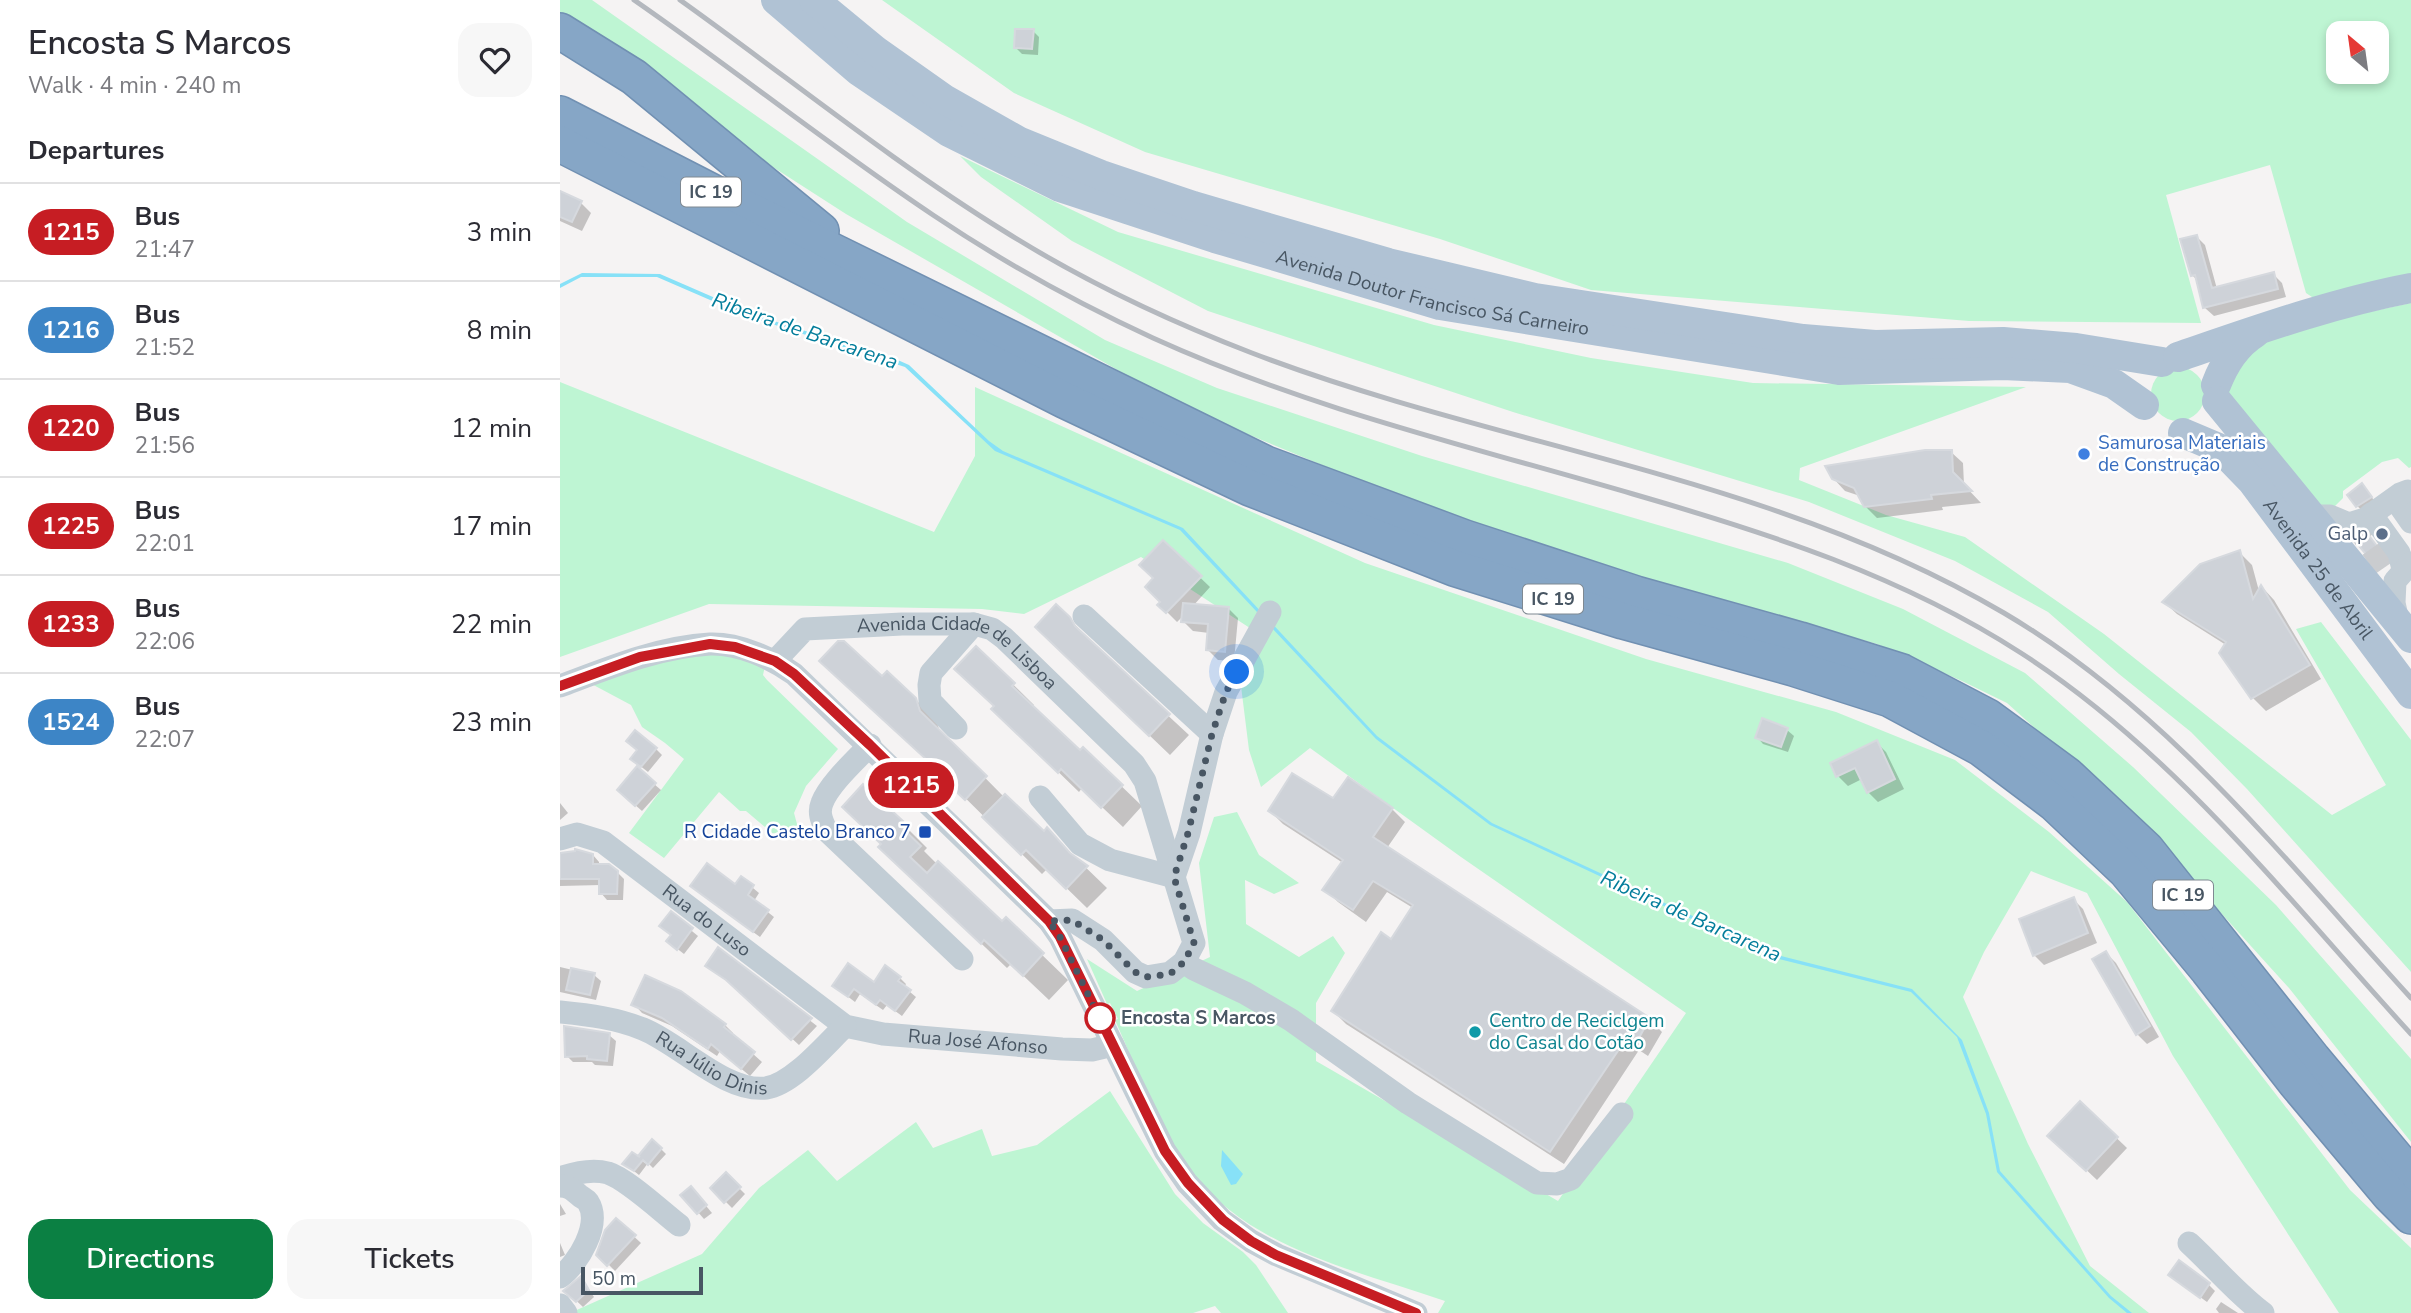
<!DOCTYPE html>
<html lang="en">
<head>
<meta charset="utf-8">
<style>
  :root { --surface:#fff; --page:#f7f7f7; --text:#2b2b33; --muted:#7c7c81; --line:#e1e1e2; --accent:#0b8043 }
  body { margin:0; font-family:"Nunito Sans",sans-serif; background:var(--page); color:var(--text); height:100vh; display:flex; flex-direction:column; font-size:26px; white-space:nowrap }
  * { box-sizing:border-box; margin:0 }
  p { font-size:23px; color:var(--muted) }
  .icon { flex:none; width:38px; height:38px; fill:none; stroke:currentColor; stroke-width:2; stroke-linecap:round; stroke-linejoin:round }
  .map { position:relative; flex:1; overflow:hidden }
  .panel { display:flex; flex-direction:column; background:var(--surface); width:560px }
  .panel>* { flex:none }
  .badge { padding:0 14px; border-radius:23px; font-size:24px; line-height:46px }
  .needle { width:46px; rotate:331deg }
  .buttons { position:absolute; left:1766px; top:21px; display:grid; gap:14px }
  .buttons a { display:grid; place-items:center; width:63px; height:63px; border-radius:14px; background:var(--surface); box-shadow:0 4px 10px #0003; font-size:35px }
  .scale { position:absolute; left:21px; bottom:18px; width:122px; box-sizing:border-box; padding-left:7px; border:4px solid #485663; border-top:0; font-size:19px; line-height:24px; white-space:nowrap; color:#485663; -webkit-text-stroke:5px #fff; paint-order:stroke }
  .you { position:absolute; width:35px; height:35px; margin:-18px; border:5px solid #fff; border-radius:50%; background:#1a73e8; box-shadow:0 0 0 10px #1a73e833 }
  .map>.badge { position:absolute; translate:-50% -50%; box-shadow:0 0 0 4px #fff }
  h2 { padding:0 28px; font-size:26px; line-height:63px }
  .round { display:grid; place-items:center; flex:none; width:74px; height:74px; border-radius:21px; background:var(--page) }
  .overview { display:flex; align-items:center; justify-content:space-between; height:119px; padding:0 28px }
  h1 { font-size:33px; font-weight:600; line-height:52px }
  .button { display:flex; gap:14px; margin-top:auto; padding:14px 28px }
  .button a { flex:1; height:80px; border-radius:21px; background:var(--accent); color:#fff; font-size:28px; font-weight:600; line-height:80px; text-align:center }
  .button a+a { background:var(--page); color:var(--text) }
  ul { padding:0; list-style:none }
  li { display:flex; align-items:center; gap:21px; height:98px; padding:0 28px; border-top:2px solid var(--line) }
  li div { flex:1 }
  li b { display:block; font-size:26px }
  li em { font-style:normal }
  li .badge { min-width:77px; font-weight:700; text-align:center }
  main { display:flex; flex:1; min-height:0 }
  .map>svg:first-child { display:block }
  .green { fill:#bef5d3; fill-rule:evenodd }
  .water { fill:#87e1f7 }
  .shadow { fill:#0003 }
  .building { fill:#ced2d8; stroke:#d6d9de; stroke-width:2 }
  .lines { fill:none; stroke-linecap:round; stroke-linejoin:round }
  .minor-tunnel { stroke:#cacccf; stroke-width:23; stroke-dasharray:23 11; stroke-linecap:butt }
  .highway-casing { stroke:#7190b2; stroke-width:38 }
  .minor { stroke:#c2cdd5; stroke-width:23 }
  .major { stroke:#b0c2d4; stroke-width:30 }
  .highway { stroke:#86a6c6; stroke-width:35 }
  .rail { stroke:#b4b8be; stroke-width:5 }
  .line-casing { stroke:#fff; stroke-width:16 }
  .line { stroke:#c61d23; stroke-width:10 }
  .walk { stroke:#485663; stroke-width:7; stroke-dasharray:0 12.6 }
  .shop-dot { fill:#3f7fe0; stroke:#fff; stroke-width:2.5 }
  .service-dot { fill:#5c6f8a; stroke:#fff; stroke-width:2.5 }
  .transit-dot { fill:#1a4fb4; stroke:#fff; stroke-width:2.5 }
  .stop-dot { fill:#fff; stroke:#c61d23; stroke-width:3.5 }
  .culture-dot { fill:#0f9aa8; stroke:#fff; stroke-width:2.5 }
  .labels { text-anchor:middle; dominant-baseline:central; stroke-width:5; stroke-linejoin:round; paint-order:stroke }
  .shield { fill:#fff; stroke:#7f8992; stroke-width:2 }
  .shield-label { font-size:18px; font-weight:bold; fill:#485663 }
  .street-label { font-size:19px; fill:#485663; stroke:#fff }
  .shop-label { font-size:19px; fill:#366cbe; stroke:#fff; text-anchor:start }
  .service-label { font-size:19px; fill:#4e5e75; stroke:#fff; text-anchor:end }
  .transit-label { font-size:19px; fill:#164399; stroke:#fff; text-anchor:end }
  .stop-label { font-size:19px; font-weight:bold; fill:#485663; stroke:#fff; text-anchor:start }
  .culture-label { font-size:19px; fill:#0d838f; stroke:#fff; text-anchor:start }
  .water-label { font-size:21px; font-style:italic; fill:#037d9b; stroke:#fff }
</style>
</head>
<body>
<main>
<section class="panel">
<div class="overview"><div><h1>Encosta S Marcos</h1><p>Walk · 4 min · 240 m</p></div><a class="round"><svg class="icon" aria-label="heart" viewBox="0 0 24 24"><path d="M12 20l-8-8c-3-5 5-10 8-4 3-6 11-1 8 4z"/></svg></a></div>
<h2>Departures</h2>
<ul>
<li><span class="badge" style="background:#c61d23;color:#fff">1215</span><div><b>Bus</b><p>21:47</p></div><em>3 min</em></li>
<li><span class="badge" style="background:#3d85c6;color:#fff">1216</span><div><b>Bus</b><p>21:52</p></div><em>8 min</em></li>
<li><span class="badge" style="background:#c61d23;color:#fff">1220</span><div><b>Bus</b><p>21:56</p></div><em>12 min</em></li>
<li><span class="badge" style="background:#c61d23;color:#fff">1225</span><div><b>Bus</b><p>22:01</p></div><em>17 min</em></li>
<li><span class="badge" style="background:#c61d23;color:#fff">1233</span><div><b>Bus</b><p>22:06</p></div><em>22 min</em></li>
<li><span class="badge" style="background:#3d85c6;color:#fff">1524</span><div><b>Bus</b><p>22:07</p></div><em>23 min</em></li>
</ul>
<div class="button"><a>Directions</a><a>Tickets</a></div>
</section>
<div class="map">
<svg width="1851" height="1313" viewBox="0 0 1851 1313">
  <rect width="100%" height="100%" fill="#f5f3f3"/>
  <g class="green">
    <path d="M0 0H32L347 222 545 340 657 388 862 456 1228 563 1343 609 1465 673 1573 767 1716 905 1851 1059V1142L1729 988 1575 818 1447 703 1402 681 1317 644 943 540 622 407 286 214 174 142 0 19Z"/>
    <path d="M322 0H1851V281L1758 301 1746 293 1710 165 1606 195 1641 323 1409 321 1031 290 880 239 585 152 454 93ZM1778 33H1816V72H1778Z"/>
    <path d="M400 156 558 232 874 325 1031 358 1193 383 1466 387 1240 468 1239 480 1326 515 1405 537 1544 634 1772 815 1826 785 1736 629 1761 622 1851 740V972L1687 789 1631 732 1559 674 1488 612 1395 561 1249 502 953 412 648 311 512 241 421 177Z"/>
    <path d="M1851 303V467L1849 468 1838 458 1822 462 1783 491V498L1773 508 1762 510 1668 392 1676 366 1720 331Z"/>
    <circle cx="1618" cy="394" r="27"/>
    <path d="M0 382 374 532 415 456V387L805 563 1086 659 1276 712 1395 760 1489 832 1567 902 1790 1190 1851 1248V1313H1779L1613 1056 1527 893 1471 871 1424 952 1403 997 1468 1144 1530 1266 1589 1313H878L885 1301C796 1270 693 1250 632 1173 597 1129 578 1071 555 1020L558 1019 550 1003 547 1004 527 959 577 991 650 957 639 863 654 817 677 812 699 855 739 883 714 894 685 880 686 924 739 957 773 936 785 953 756 1003V1061L998 1201 1126 1013 901 857 750 748 701 787 689 750 678 662 696 632 581 557 464 614 422 609 149 604 0 657Z"/>
    <path d="M147 650 205 666 203 675 207 680 278 749 246 786 234 813 240 835 212 833 186 811H180L159 792 104 858 69 833 124 759 105 743 82 727 71 705 26 681Z"/>
    <path d="M550 1091 615 1194 643 1223 683 1252 696 1265 728 1313H661L655 1306 633 1313H10L142 1254 199 1188 248 1150 277 1181 356 1122 373 1148 422 1129 432 1156 477 1145Z"/>
  </g>
  <g class="water">
    <path d="M22 273 100 274 192 314 340 361 349 365 429 441 443 451 623 528 817 736 932 823 1217 955 1352 989 1402 1040 1429 1113 1440 1171 1551 1296 1572 1313H1567L1549 1298 1437 1172 1426 1114 1397 1037 1351 992 1215 958 930 825 816 739 620 530 435 451 345 367 187 316 97 277H21L0 288V284Z"/>
    <path d="M662 1150 683 1174 676 1184 671 1185 661 1166Z"/>
  </g>
  <g class="shadow">
    <path d="M473 31 479 37 478 55 462 54 456 48Z"/>
    <path d="M0 193 21 203 31 213 22 231 0 221Z"/>
    <path d="M1636 236 1645 245 1657 289 1713 274 1722 283 1726 297 1654 316 1645 308 1638 281 1632 275Z"/>
    <path d="M1391 452 1403 463 1404 485 1421 503 1382 507 1383 510 1317 518 1305 506 1300 496 1285 491 1273 478Z"/>
    <path d="M1802 485 1817 504 1804 512 1797 506Z"/>
    <path d="M1810 538 1821 553 1812 560 1810 557Z"/>
    <path d="M603 542 650 587 633 606 668 608 678 618 674 661 658 660 648 650 649 633 633 631 623 621 624 615 617 622 600 605 602 602 595 578Z"/>
    <path d="M1679 552 1692 565 1699 591 1702 587 1714 600 1761 679 1706 711 1693 698 1661 653 1666 645 1617 614 1604 602Z"/>
    <path d="M496 606 530 640 533 646 629 735 610 755 497 647Z"/>
    <path d="M416 648 474 705 472 707 520 752 523 749 582 806 563 827 522 788 519 792 454 729 436 707Z"/>
    <path d="M322 679 355 699 376 720 380 732 444 797 484 834 487 830 547 888 527 908 487 869 482 874 368 761Z"/>
    <path d="M1227 730 1234 736 1228 752 1203 744 1197 737Z"/>
    <path d="M1316 742 1326 752 1344 789 1318 802 1308 792 1302 779 1288 786 1278 776 1272 764Z"/>
    <path d="M96 749 102 755 88 772 79 765V751Z"/>
    <path d="M94 784 101 790 82 811 65 796Z"/>
    <path d="M773 800 832 809 845 822 827 848 1089 1019 1102 1032 1088 1056 1079 1050 1004 1164 786 1024 773 1011 832 942 853 908 827 892 806 922 778 902 765 889 783 863 723 824 710 811Z"/>
    <path d="M0 803 8 813 0 820Z"/>
    <path d="M341 822 367 848 364 851 377 864 442 924 446 920 508 980 489 1000 451 964 447 968 320 847Z"/>
    <path d="M0 854 33 855 39 862V866L57 872 64 879 63 900H47L41 893V885L0 886Z"/>
    <path d="M181 878 199 893 194 901 214 917 200 937 138 892 175 887Z"/>
    <path d="M1513 899 1523 909 1537 943 1484 965 1474 955Z"/>
    <path d="M111 914 138 936 124 954 115 947Z"/>
    <path d="M158 949 257 1026 239 1045 175 986 147 966Z"/>
    <path d="M1546 953 1556 963 1599 1037 1587 1044 1577 1034Z"/>
    <path d="M0 967 34 975 41 981 36 1000 0 992Z"/>
    <path d="M340 978 346 984 344 987 356 997 342 1016 327 1005 323 1010 300 994 295 1002 274 986 314 984Z"/>
    <path d="M74 1004 165 1025 173 1033 172 1035 202 1062 190 1076 160 1051 157 1056 112 1026 82 1013Z"/>
    <path d="M49 1035 56 1041 53 1066 35 1065 32 1062H13L7 1056Z"/>
    <path d="M1520 1103 1567 1148 1537 1180 1500 1145Z"/>
    <path d="M93 1141 106 1154 93 1168 88 1163 79 1175 65 1164 72 1154 85 1163Z"/>
    <path d="M166 1175 185 1194 172 1208 152 1188Z"/>
    <path d="M123 1195H137L152 1213 144 1219Z"/>
    <path d="M0 1204 6 1214 0 1216Z"/>
    <path d="M56 1220 81 1243 55 1271 38 1254Z"/>
    <path d="M0 1243 5 1255 0 1257Z"/>
    <path d="M1610 1275 1649 1285 1655 1291 1647 1302Z"/>
    <path d="M21 1278 34 1297 23 1307 6 1291Z"/>
    <path d="M1661 1302 1678 1313H1659L1656 1309Z"/>
  </g>
  <g class="building">
    <path d="M455 29H474L472 49 454 48Z"/>
    <path d="M0 191 22 201 12 222 0 217Z"/>
    <path d="M1637 235 1652 288 1714 272 1718 289 1643 308 1635 275 1631 276 1620 239Z"/>
    <path d="M1365 450H1392L1393 472 1412 491 1371 495 1372 499 1304 507 1294 488 1272 479 1265 466Z"/>
    <path d="M1802 483 1812 497 1796 507 1787 495Z"/>
    <path d="M1807 533 1820 550 1809 558 1794 540Z"/>
    <path d="M603 540 642 576 606 613 597 605 600 602 585 587 593 578 579 565Z"/>
    <path d="M1680 550 1693 599 1701 585 1750 665 1691 699 1659 653 1666 642 1602 602 1640 564Z"/>
    <path d="M623 603 669 607 665 652 646 650 648 624 621 622Z"/>
    <path d="M496 604 510 617 515 626 610 714 589 736 475 627Z"/>
    <path d="M278 641H284L322 676 327 671 356 698 360 711 427 776 405 800 365 762 367 760 259 661Z"/>
    <path d="M416 646 455 683 452 686 520 750 523 747 563 785 541 808 501 769 498 773 431 709 434 706 394 669Z"/>
    <path d="M1202 718 1228 728 1221 747 1195 738Z"/>
    <path d="M75 730 97 748 81 767 70 759 77 750 66 741Z"/>
    <path d="M1317 740 1335 779 1307 793 1295 768 1276 777 1270 763Z"/>
    <path d="M77 766 96 783 75 806 57 790Z"/>
    <path d="M732 773 773 798 788 777 833 808 813 837 1090 1018 1075 1045 1066 1039 990 1152 771 1011 821 932 831 939 853 905 813 881 793 910 762 890 783 860 708 811Z"/>
    <path d="M303 784 343 821 339 825 361 846 350 857 367 873 378 861 442 921 446 917 484 953 463 976 424 940 421 944 318 847 321 844 282 807Z"/>
    <path d="M445 794 484 831 487 827 510 853 528 866 506 889 466 850 461 855 422 817Z"/>
    <path d="M15 849 33 854V864H49L58 871 57 894H39V879H0V853L15 851Z"/>
    <path d="M147 863 175 884 181 876 194 885 188 895 209 910 193 932 130 886Z"/>
    <path d="M1514 897 1528 933 1473 956 1459 919Z"/>
    <path d="M111 911 133 928 117 950 106 941 111 935 99 926Z"/>
    <path d="M158 947 252 1018 231 1040 166 980 145 966Z"/>
    <path d="M1546 951 1590 1026 1576 1035 1532 959Z"/>
    <path d="M288 963 314 982 325 965 341 977 338 981 351 990 335 1011 320 1000 316 1005 294 989 288 997 272 986Z"/>
    <path d="M11 968 35 973 30 995 6 990Z"/>
    <path d="M85 975 121 991 166 1024 164 1027 195 1052 181 1069 151 1044 148 1049 102 1018 71 1005Z"/>
    <path d="M4 1026 50 1033 47 1061 27 1059V1056L5 1057Z"/>
    <path d="M1520 1101 1558 1137 1526 1171 1487 1136Z"/>
    <path d="M92 1139 102 1148 88 1165 83 1160 74 1171 62 1164 72 1152 80 1157 78 1156Z"/>
    <path d="M166 1172 181 1187 164 1203 150 1188Z"/>
    <path d="M131 1186 147 1205 137 1214 120 1195Z"/>
    <path d="M56 1218 76 1235 47 1266 36 1255 45 1230Z"/>
    <path d="M1619 1260 1650 1283 1640 1298 1608 1275Z"/>
    <path d="M21 1276 29 1290 16 1302 3 1291Z"/>
  </g>
  <g class="lines">
    <path class="minor-tunnel" d="M1789 524 1800 531 1835 581"/>
    <g class="highway-casing">
      <g id="highway">
        <path d="M0 31 74 77 261 231"/>
        <path d="M0 114 154 193 706 464 905 538 1076 594 1240 640 1342 672 1428 717 1507 775 1586 849 1753 1059 1851 1176"/>
        <path d="M0 144 504 400 690 488 894 568 1063 621 1233 668 1330 699 1421 748 1494 803 1566 871 1648 970 1736 1083 1830 1195 1851 1216"/>
      </g>
    </g>
    <g class="minor">
      <path d="M1835 499 1851 522"/>
      <path d="M1811 514 1839 553 1843 569"/>
      <path d="M1751 516H1770L1789 524 1805 519 1840 494 1848 491"/>
      <path d="M524 616 652 734"/>
      <path d="M1838 621 1834 603 1835 581 1851 563"/>
      <path id="s1" d="M215 661 245 629 342 624H414L432 629 444 638 574 764 585 781 634 943 624 962 610 973 586 977 575 972 543 940 512 920 489 921"/>
      <path d="M0 686C48 668 98 647 150 644 179 643 211 658 234 674L489 921 500 937 605 1151 627 1183 662 1220 691 1241 717 1255 856 1313"/>
      <path d="M396 728 370 701 369 685 371 673 414 624"/>
      <path d="M310 745C296 760 269 784 262 803 258 813 262 821 266 830L402 959"/>
      <path d="M480 797 520 844 550 860 614 877 629 833 652 734 666 692 710 612"/>
      <path id="s2" d="M0 839 17 834 43 842 285 1026 323 1034 502 1049 532 1050 553 1045"/>
      <path d="M624 962 634 969 685 993 731 1020 848 1103 977 1183 997 1184 1011 1179 1062 1114"/>
      <path id="s3" d="M0 1012C29 1015 56 1018 83 1029 120 1044 166 1093 206 1088 233 1084 266 1044 285 1026"/>
      <path d="M0 1178C14 1173 33 1169 48 1173 67 1179 102 1212 119 1225"/>
      <path d="M0 1186C9 1186 13 1190 19 1195 22 1198 26 1199 28 1202 42 1224 18 1264 0 1277"/>
      <path d="M1629 1243C1654 1266 1676 1293 1703 1313"/>
      <path d="M0 1305 6 1313"/>
    </g>
    <g class="major">
      <path id="s4" d="M216 0 299 71 389 132 500 187 655 238 880 305 1279 370 1443 365 1510 368 1554 384 1584 405"/>
      <path d="M254 0 316 51 384 99 460 142 541 175 633 206 828 263 975 298 1243 339 1315 345 1443 342 1516 348 1602 362"/>
      <path d="M1618 357C1694 331 1772 303 1851 288"/>
      <path d="M1656 385C1664 364 1676 345 1695 333"/>
      <path d="M1657 401 1851 638"/>
      <path id="s5" d="M1623 433 1661 449 1692 481 1851 694"/>
    </g>
    <use href="#highway" class="highway"/>
    <g class="rail">
      <path d="M74 0C175 70 271 147 373 215 443 262 517 303 593 338 747 408 912 447 1073 494 1208 533 1342 576 1461 653 1615 752 1729 901 1851 1034"/>
      <path d="M120 0C228 77 331 161 444 231 522 280 606 320 692 353 940 448 1213 476 1444 613 1607 709 1725 860 1851 998"/>
    </g>
  </g>
  <g class="lines">
    <g class="line-casing">
      <path id="line" d="M0 686 80 657 150 644 175 647 215 661 234 674 310 745 489 921 500 937 605 1151 628 1183 663 1220 691 1241 716 1255 856 1313"/>
    </g>
    <use href="#line" class="line"/>
    <path class="walk" d="M540 1018 542 1023 500 937 489 921 512 920 543 940 575 972 586 977 610 974 624 962 634 943 614 877 628 833 652 734 666 692 677 672"/>
  </g>
  <circle class="shop-dot" cx="1524" cy="454" r="7"/>
  <circle class="service-dot" cx="1822" cy="534" r="7"/>
  <rect class="transit-dot" x="358" y="825" width="14" height="14" rx="3.5"/>
  <circle class="stop-dot" cx="540" cy="1018" r="14"/>
  <circle class="culture-dot" cx="915" cy="1032" r="7"/>
  <g class="labels">
    <g class="shield">
      <rect x="121" y="177.5" width="60" height="29" rx="5"/>
      <rect x="963" y="584.5" width="60" height="29" rx="5"/>
      <rect x="1593" y="880.5" width="60" height="29" rx="5"/>
    </g>
    <g class="shield-label">
      <text x="151" y="192">IC 19</text>
      <text x="993" y="599">IC 19</text>
      <text x="1623" y="895">IC 19</text>
    </g>
    <g class="street-label">
      <text stroke="none"><textPath href="#s4" startOffset="730">Avenida Doutor Francisco Sá Carneiro</textPath></text>
      <text stroke="none"><textPath href="#s5" startOffset="196">Avenida 25 de Abril</textPath></text>
      <text stroke="none"><textPath href="#s1" startOffset="206">Avenida Cidade de Lisboa</textPath></text>
      <text stroke="none"><textPath href="#s2" startOffset="175">Rua do Luso</textPath></text>
      <text stroke="none"><textPath href="#s2" startOffset="483">Rua José Afonso</textPath></text>
      <text stroke="none"><textPath href="#s3" startOffset="163">Rua Júlio Dinis</textPath></text>
    </g>
    <g class="shop-label">
      <text x="1538" y="443">Samurosa Materiais<tspan x="1538" dy="22">de Construção</tspan></text>
    </g>
    <g class="service-label">
      <text x="1808" y="534">Galp</text>
    </g>
    <g class="transit-label">
      <text x="351" y="832">R Cidade Castelo Branco 7</text>
    </g>
    <g class="stop-label">
      <text x="561" y="1018">Encosta S Marcos</text>
    </g>
    <g class="culture-label">
      <text x="929" y="1021">Centro de Reciclgem<tspan x="929" dy="22">do Casal do Cotão</tspan></text>
    </g>
    <g class="water-label">
      <text transform="translate(245 331) rotate(19)">Ribeira de Barcarena</text>
      <text transform="translate(1131 916) rotate(24)">Ribeira de Barcarena</text>
    </g>
  </g>
</svg>
<div class="buttons">
<a><svg class="needle" viewBox="-14 -14 28 28"><path d="M0-13l5 13h-10z" fill="#e53935"/><path d="M0 13l5-13h-10z" fill="#7c7c81"/></svg></a>
</div>
<div class="scale">50 m</div>
<div class="you" style="left:677px;top:672px"></div>
<b class="badge" style="left:351px;top:785px;background:#c61d23;color:#fff">1215</b>
</div>
</main>
</body>
</html>
